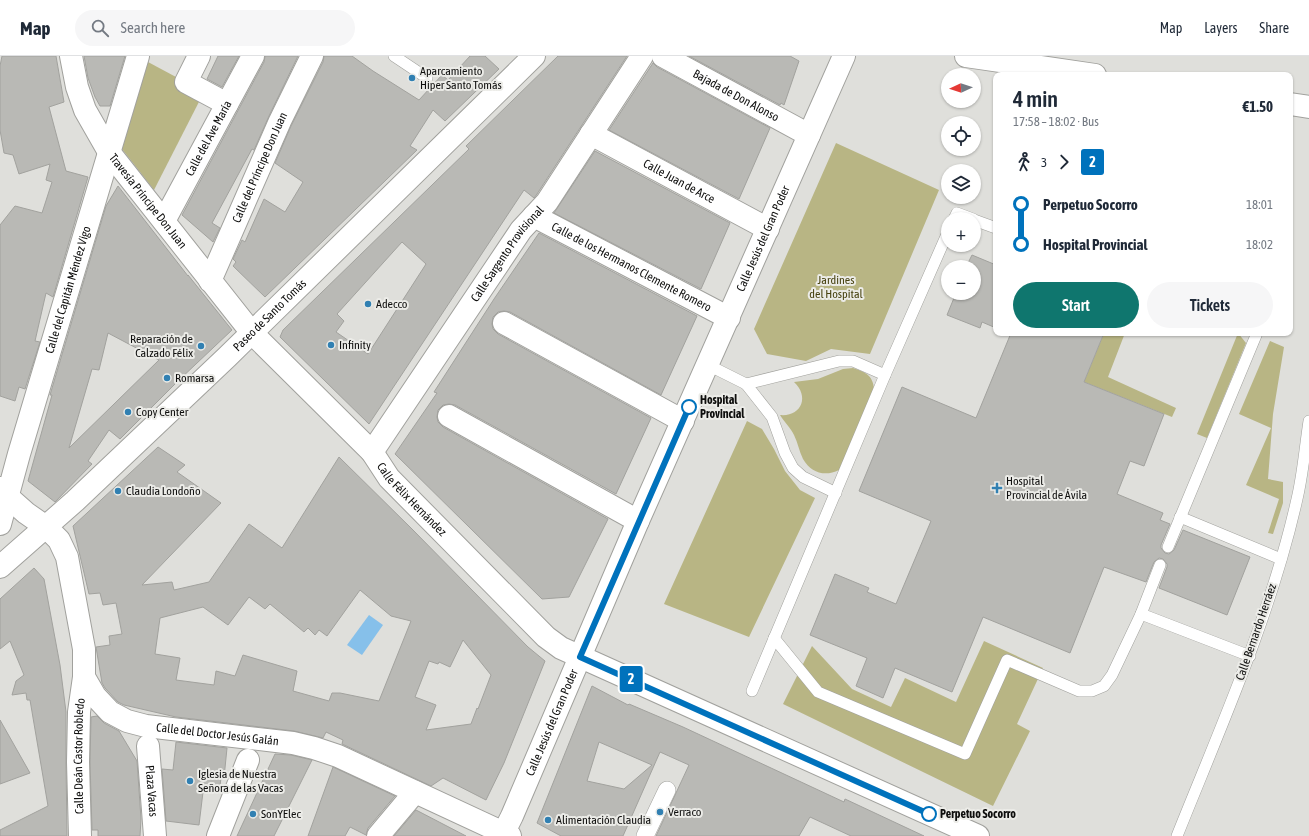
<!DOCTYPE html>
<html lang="en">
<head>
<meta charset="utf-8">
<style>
  :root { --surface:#fff; --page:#f6f6f7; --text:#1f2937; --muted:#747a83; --line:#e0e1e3; --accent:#0f766e }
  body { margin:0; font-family:"Asap Condensed",sans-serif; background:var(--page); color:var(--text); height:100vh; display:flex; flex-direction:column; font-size:15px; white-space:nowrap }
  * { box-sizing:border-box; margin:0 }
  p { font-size:13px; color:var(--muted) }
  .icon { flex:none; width:22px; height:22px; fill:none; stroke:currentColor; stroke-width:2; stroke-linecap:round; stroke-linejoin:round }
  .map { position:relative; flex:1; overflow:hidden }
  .side { position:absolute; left:993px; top:16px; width:300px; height:264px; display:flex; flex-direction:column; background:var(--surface); border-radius:8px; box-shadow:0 1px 3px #0004 }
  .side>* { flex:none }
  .badge { padding:0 8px; border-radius:3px; font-size:14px; line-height:26px }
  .needle { width:26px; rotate:267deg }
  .tools { position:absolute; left:941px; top:12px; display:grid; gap:8px }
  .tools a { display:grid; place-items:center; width:40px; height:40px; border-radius:50%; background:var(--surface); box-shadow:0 1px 3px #0004; font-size:20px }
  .map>.badge { position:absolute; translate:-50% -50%; box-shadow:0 0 0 2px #fff }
  .legs { display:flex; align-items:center; gap:6px; height:44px; padding:0 20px; font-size:13px }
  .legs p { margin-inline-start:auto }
  .summary { display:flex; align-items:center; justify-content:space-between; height:68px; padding:0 20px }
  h1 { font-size:22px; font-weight:600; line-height:30px }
  .cta { display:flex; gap:8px; margin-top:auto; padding:8px 20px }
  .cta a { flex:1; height:46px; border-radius:24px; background:var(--accent); color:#fff; font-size:16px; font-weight:600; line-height:46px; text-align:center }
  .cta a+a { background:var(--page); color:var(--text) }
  ul { padding:0 20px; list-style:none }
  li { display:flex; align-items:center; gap:14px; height:40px; font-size:15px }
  li i { display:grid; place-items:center; width:6px; height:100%; margin:0 5px; background:currentColor }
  li i::after { content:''; width:10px; height:10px; margin:-5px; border:3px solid; border-radius:50%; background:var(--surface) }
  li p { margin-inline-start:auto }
  li:first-child i { background:linear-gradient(#0000 50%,currentColor 0) }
  li:last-child i { background:linear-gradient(currentColor 50%,#0000 0) }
  header { display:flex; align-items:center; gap:24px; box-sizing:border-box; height:56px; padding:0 20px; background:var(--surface); border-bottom:1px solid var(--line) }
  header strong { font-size:19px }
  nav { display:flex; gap:22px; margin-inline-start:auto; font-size:14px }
  .search { width:280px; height:36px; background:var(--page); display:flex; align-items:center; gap:10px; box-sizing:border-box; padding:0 14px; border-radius:22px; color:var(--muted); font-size:15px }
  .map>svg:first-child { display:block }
  .green { fill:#b8b584 }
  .water { fill:#86c0ea }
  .building { fill:#b9b9b5; stroke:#a2a29e; fill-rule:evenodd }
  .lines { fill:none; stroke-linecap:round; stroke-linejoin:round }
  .service-casing { stroke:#a1a19d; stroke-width:12 }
  .pedestrian-casing { stroke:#a1a19d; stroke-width:18 }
  .minor-casing { stroke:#a1a19d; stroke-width:24 }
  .tertiary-casing { stroke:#a1a19d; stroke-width:24 }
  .service { stroke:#fff; stroke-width:11 }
  .pedestrian { stroke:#fff; stroke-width:17 }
  .minor { stroke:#fff; stroke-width:22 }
  .tertiary { stroke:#fff; stroke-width:22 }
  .line-1-casing { stroke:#fff; stroke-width:9 }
  .line-1 { stroke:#0072bc; stroke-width:6 }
  .poi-dot { fill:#3180b2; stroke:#ecece8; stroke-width:1.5 }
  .stop-1-dot { fill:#fff; stroke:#0072bc; stroke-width:2 }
  .labels { text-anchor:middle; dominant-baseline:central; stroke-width:4; stroke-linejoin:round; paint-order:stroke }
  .poi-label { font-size:12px; fill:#0e0e0d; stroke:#ecece8; text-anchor:start }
  .street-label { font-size:12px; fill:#0e0e0d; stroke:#ecece8 }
  .park-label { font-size:12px; fill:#474210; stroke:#ecece8 }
  .stop-label { font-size:12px; font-weight:bold; fill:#0e0e0d; stroke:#ecece8; text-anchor:start }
</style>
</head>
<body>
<header>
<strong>Map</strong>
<div class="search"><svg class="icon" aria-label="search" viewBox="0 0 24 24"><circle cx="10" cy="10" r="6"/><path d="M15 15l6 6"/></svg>Search here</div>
<nav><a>Map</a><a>Layers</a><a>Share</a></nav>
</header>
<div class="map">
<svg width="1309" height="780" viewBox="0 0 1309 780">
  <rect width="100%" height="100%" fill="#dfdfdb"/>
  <g class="green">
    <path d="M148 6 204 36 154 134 122 93Z"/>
    <path d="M836 87 939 134 870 298 831 293 806 305 767 298 754 273Z"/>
    <path d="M1104 277H1125L1108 321 1176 352 1172 361 1084 326Z"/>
    <path d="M1238 277 1246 287 1207 382 1197 378Z"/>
    <path d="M1270 285 1284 291 1273 358 1268 423 1283 426V447L1273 478 1268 477 1279 443 1246 429 1271 372 1239 358Z"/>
    <path d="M853 312C865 316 873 319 874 333L839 414C825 421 811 417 803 403 799 395 798 387 794 379 791 372 784 366 780 359 801 361 810 341 794 326L818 323 843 313Z"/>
    <path d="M747 365 762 373 774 393 785 415 800 434 815 442 749 581 664 548Z"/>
    <path d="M984 585 1043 612 1017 668 1030 675 993 750 783 648 812 590 852 633 891 651 905 622 956 646Z"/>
  </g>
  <path class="water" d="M369 559 383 569 362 599 347 589Z"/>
  <g class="building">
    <path d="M2 0H56L64 46 49 51 66 115 88 121 53 241 46 237 35 285 40 286 25 333 19 331 15 345 0 340V169L15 150 42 157 52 126 46 124 50 108 19 118 13 99 4 97 0 74V10Z"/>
    <path d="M84 0H125L110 50H100L95 41 88 22Z"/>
    <path d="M218 0H239L222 31 207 23Z"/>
    <path d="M265 0H298L269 60 254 94 252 93 212 167 220 172 213 186 182 159 264 6Z"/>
    <path d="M324 0H352L373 15 419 44 442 19 448 24 470 0H485L499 13 445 65 433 54 410 90 417 94 265 241 233 210 236 206 233 203 242 184 245 186 264 143 285 156 303 126 275 107 291 70 323 6Z"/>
    <path d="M558 0H627L537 138 534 142 524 134 369 368 280 281 283 274 469 93 466 90ZM402 186 426 208 368 298 336 276 344 265 337 258Z"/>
    <path d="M689 0H790L799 5 784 49 781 47 780 49Z"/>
    <path d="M653 7 657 11 770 72 739 143 609 74Z"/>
    <path d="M595 95 730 167 701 233 554 157Z"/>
    <path d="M118 130 188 220V219L232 274 178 325 120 383 109 374 88 405 92 408 55 446 28 425 52 339H50L106 150ZM108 277 159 304 69 392 92 313 99 314Z"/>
    <path d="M539 177 697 260 661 339 510 256 504 255 498 256 493 261 492 268 493 273 498 278 651 362 616 438 455 349 449 348 443 349 438 354 437 361 438 366 443 371 608 463 569 541 542 543 395 398 437 337 434 336 494 243Z"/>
    <path d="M972 199 996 209V272L982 266 980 272 947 259 956 237H974V211H966Z"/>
    <path d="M1011 277H1104L1084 326 1164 358 1144 410 1130 405 1117 438 1163 457 1160 464 1170 468 1161 489V492L1165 497 1169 498 1174 494 1183 474 1250 501 1227 559 1159 532 1167 511V508L1163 503 1159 502 1154 506 1146 526 1104 511 1070 597 983 561 952 636 895 612 883 642 856 630 867 602 810 579 835 518 869 532 867 536 896 548 931 465 859 435 902 331 976 362Z"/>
    <path d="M158 391 185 409 177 416 221 447 142 529 172 526 174 534 209 526 249 468 282 492 339 401 412 473 528 591 545 605 504 707 486 744 443 722 431 730 342 688 343 684 326 676 323 682 294 675 176 661 124 649 118 646 105 632 102 627 96 591 110 589 109 580 122 578 116 547 103 549 100 537 89 538 73 470ZM360 534 391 560 411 565 379 645 340 637H332L329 645 293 635 297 615 243 599 235 620 216 615 214 629 176 624 180 602 155 598 160 562 203 551 228 569 249 541 265 553 270 548 304 576 308 572 315 579 319 574 327 580ZM463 584 491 619 478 653 477 652 471 668 426 674 436 649 415 641 429 605 438 608 439 606 450 611Z"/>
    <path d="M34 512 44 523 60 609 66 656V706L67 780H0V774L48 750 30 644H27L26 637 12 639 16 625 24 619 10 585 0 593V543Z"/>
    <path d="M592 630 628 649 629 648 683 671 844 746 845 743 924 780H851L810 761 799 780H656L689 709 660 696 623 780H561L537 767ZM599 686 652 709 624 733 587 725Z"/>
    <path d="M97 660 104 667 119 675 137 705 141 763 140 780H98V774H92L90 706 91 661Z"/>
    <path d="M0 664 30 717 0 728Z"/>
    <path d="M176 686 227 692 224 722H221L219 737 203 736 199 769 166 765 162 713 173 714Z"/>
    <path d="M275 698 291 699 312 704 274 780H237Z"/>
    <path d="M333 711 395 740 368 772 366 779 350 771 345 780H308Z"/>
    <path d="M416 754 466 780H394Z"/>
  </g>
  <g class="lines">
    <g class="service-casing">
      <g id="service">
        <path d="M394 0 427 22"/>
        <path d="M954 163 957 157 973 163"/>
        <path d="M974 164 996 172"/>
        <path d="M708 309 746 328"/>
        <path d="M836 437 803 421 793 412 785 397 772 361 746 328 839 305H853L885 319"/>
        <path d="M1180 461 1281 503"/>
        <path d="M1168 491 1257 277"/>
        <path d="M1141 558 1250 600"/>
        <path d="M774 582 818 636 965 698 1007 604 1079 635H1092L1104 630 1112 619 1141 558 1160 509"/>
        <path d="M752 635 885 319 948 176"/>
        <path d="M1177 780C1221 670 1271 559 1297 443 1303 418 1305 391 1309 365"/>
      </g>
    </g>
    <g class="pedestrian-casing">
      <path id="pedestrian" d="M645 780 667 734"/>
    </g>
    <g class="minor-casing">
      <g id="minor">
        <path id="s1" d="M71 0 77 31 85 54 109 96 252 277"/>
        <path d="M199 0 186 26 227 48"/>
        <path id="s2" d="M663 0 809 79"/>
        <path id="s3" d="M591 78 768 173"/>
        <path id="s4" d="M534 160 729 262"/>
        <path id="s5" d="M164 165 253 0"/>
        <path id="s6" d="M210 225 280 65 312 0"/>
        <path d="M504 267 683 365"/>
        <path d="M449 360 638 465"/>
        <path id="s7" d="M372 396 521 174 547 146 642 0"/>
        <path id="s8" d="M0 468 19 398 138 0"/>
        <path id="s9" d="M148 690 155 780"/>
        <path id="s10" d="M80 780 78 706 79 656 84 621"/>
        <path d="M218 780 248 704"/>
        <path d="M378 780 415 736"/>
      </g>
    </g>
    <g class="tertiary-casing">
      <g id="tertiary">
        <path d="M966 0 1095 19"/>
        <path d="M1290 48 1309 51"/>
        <path id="s11" d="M252 277 372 396 389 422 546 581 561 592 978 780"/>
        <path id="s12" d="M0 432 8 441 26 457 46 471 59 484 67 501 84 593V621L95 640 110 656 127 665 146 670 293 687 314 692 338 700 510 780"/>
        <path id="s13" d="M0 511 75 445 227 301 534 0"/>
        <path id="s14" d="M502 780 512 760 638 465 844 0"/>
      </g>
    </g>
    <use href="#service" class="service"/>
    <use href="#pedestrian" class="pedestrian"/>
    <use href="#minor" class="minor"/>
    <use href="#tertiary" class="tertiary"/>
  </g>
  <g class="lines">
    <g class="line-1-casing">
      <path id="line-1" d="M689 351 580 601 929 758"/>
    </g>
    <use href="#line-1" class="line-1"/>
  </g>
  <g class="poi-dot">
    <circle cx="412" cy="22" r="4"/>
    <circle cx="368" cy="248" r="4"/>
    <circle cx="331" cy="289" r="4"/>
    <circle cx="201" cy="290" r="4"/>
    <circle cx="167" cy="322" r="4"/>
    <circle cx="128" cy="356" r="4"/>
    <path d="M995 426h4v4h4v4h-4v4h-4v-4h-4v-4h4z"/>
    <circle cx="118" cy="435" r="4"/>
    <circle cx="190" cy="725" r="4"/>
    <circle cx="660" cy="756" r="4"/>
    <circle cx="253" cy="758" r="4"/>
    <circle cx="548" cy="764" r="4"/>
  </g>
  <g class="stop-1-dot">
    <circle cx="689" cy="351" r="7"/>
    <circle cx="929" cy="758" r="7"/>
  </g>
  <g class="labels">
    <g class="poi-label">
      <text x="420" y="15">Aparcamiento<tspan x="420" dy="14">Hiper Santo Tomás</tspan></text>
      <text x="376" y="248">Adecco</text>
      <text x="193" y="283" text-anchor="end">Reparación de<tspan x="193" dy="14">Calzado Félix</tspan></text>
      <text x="339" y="289">Infinity</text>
      <text x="175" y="322">Romarsa</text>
      <text x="136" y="356">Copy Center</text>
      <text x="1006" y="425">Hospital<tspan x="1006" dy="14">Provincial de Ávila</tspan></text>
      <text x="126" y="435">Claudia Londoño</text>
      <text x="198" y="718">Iglesia de Nuestra<tspan x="198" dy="14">Señora de las Vacas</tspan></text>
      <text x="668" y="756">Verraco</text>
      <text x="261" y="758">SonYElec</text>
      <text x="556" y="764">Alimentación Claudia</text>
    </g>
    <g class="street-label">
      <text stroke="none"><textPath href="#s2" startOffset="83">Bajada de Don Alonso</textPath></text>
      <text stroke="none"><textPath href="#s5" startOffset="94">Calle del Ave María</textPath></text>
      <text stroke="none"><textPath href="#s6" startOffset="124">Calle del Príncipe Don Juan</textPath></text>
      <text stroke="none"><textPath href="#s3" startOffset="100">Calle Juan de Arce</textPath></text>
      <text stroke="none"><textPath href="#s1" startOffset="167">Travesía Príncipe Don Juan</textPath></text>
      <text stroke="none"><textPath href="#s14" startOffset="652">Calle Jesús del Gran Poder</textPath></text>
      <text stroke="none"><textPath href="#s7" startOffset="240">Calle Sargento Provisional</textPath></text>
      <text stroke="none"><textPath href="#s4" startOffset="110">Calle de los Hermanos Clemente Romero</textPath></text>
      <text stroke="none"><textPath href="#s8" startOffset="244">Calle del Capitán Méndez Vigo</textPath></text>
      <text stroke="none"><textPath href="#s13" startOffset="369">Paseo de Santo Tomás</textPath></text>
      <text stroke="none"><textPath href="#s11" startOffset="231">Calle Félix Hernández</textPath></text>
      <text transform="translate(1256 576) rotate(-71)">Calle Bernardo Herráez</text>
      <text stroke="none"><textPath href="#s14" startOffset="124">Calle Jesús del Gran Poder</textPath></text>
      <text stroke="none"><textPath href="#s12" startOffset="374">Calle del Doctor Jesús Galán</textPath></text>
      <text stroke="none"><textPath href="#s10" startOffset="80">Calle Deán Castor Robledo</textPath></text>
      <text stroke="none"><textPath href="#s9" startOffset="45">Plaza Vacas</textPath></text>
    </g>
    <g class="park-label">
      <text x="836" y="224">Jardines<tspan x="836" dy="14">del Hospital</tspan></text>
    </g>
    <g class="stop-label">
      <text x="700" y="344">Hospital<tspan x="700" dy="14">Provincial</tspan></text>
      <text x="940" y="758">Perpetuo Socorro</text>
    </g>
  </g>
</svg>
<div class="tools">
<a><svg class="needle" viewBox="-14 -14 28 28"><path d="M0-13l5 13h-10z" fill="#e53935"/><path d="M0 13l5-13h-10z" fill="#747a83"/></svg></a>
<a><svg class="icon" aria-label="locate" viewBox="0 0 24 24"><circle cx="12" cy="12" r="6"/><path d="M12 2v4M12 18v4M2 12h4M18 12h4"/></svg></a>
<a><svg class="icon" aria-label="layers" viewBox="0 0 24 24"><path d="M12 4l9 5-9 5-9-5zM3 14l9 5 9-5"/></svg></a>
<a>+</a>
<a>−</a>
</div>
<b class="badge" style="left:631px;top:623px;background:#0072bc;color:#fff">2</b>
<section class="side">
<div class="summary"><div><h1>4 min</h1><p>17:58 – 18:02 · Bus</p></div><b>€1.50</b></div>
<div class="legs"><svg class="icon" aria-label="walk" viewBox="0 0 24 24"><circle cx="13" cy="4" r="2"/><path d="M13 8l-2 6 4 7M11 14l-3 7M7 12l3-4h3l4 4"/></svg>3<svg class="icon" aria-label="forward" viewBox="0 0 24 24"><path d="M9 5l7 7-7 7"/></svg><b class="badge" style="background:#0072bc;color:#fff">2</b></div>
<ul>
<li><i style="color:#0072bc"></i><b>Perpetuo Socorro</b><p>18:01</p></li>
<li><i style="color:#0072bc"></i><b>Hospital Provincial</b><p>18:02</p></li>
</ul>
<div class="cta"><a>Start</a><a>Tickets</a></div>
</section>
</div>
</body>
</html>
